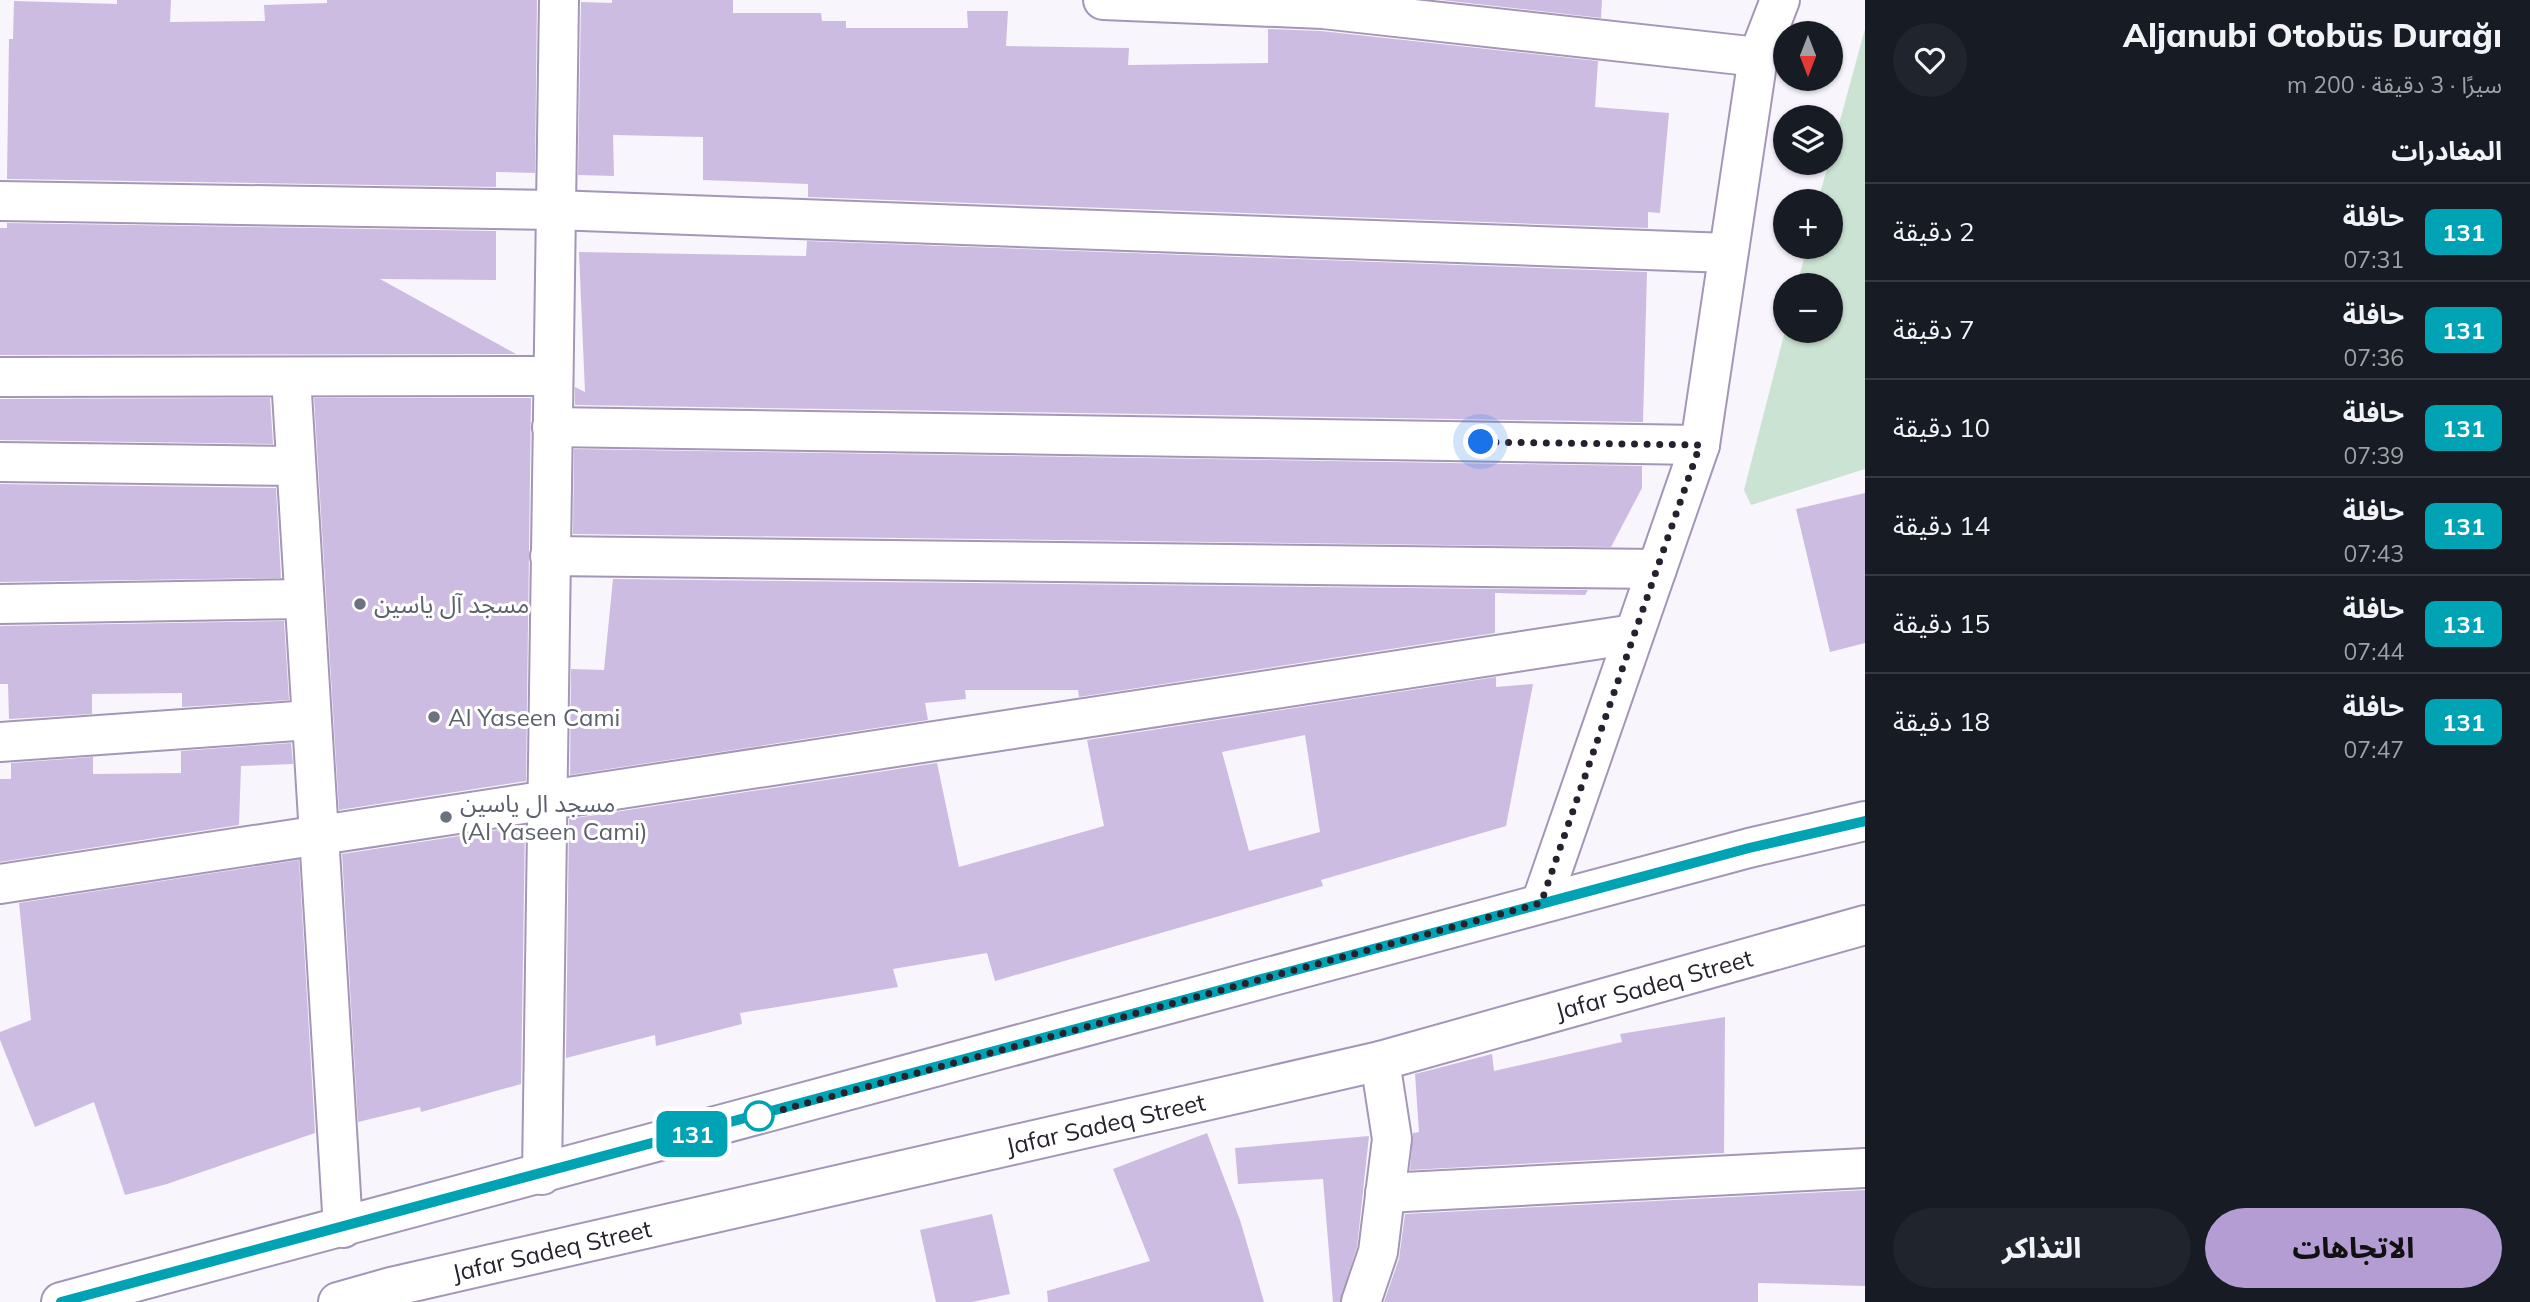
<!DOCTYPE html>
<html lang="ar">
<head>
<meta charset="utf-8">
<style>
  :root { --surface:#171b24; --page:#20242c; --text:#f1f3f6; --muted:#9ea1a6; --line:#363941; --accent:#b49dd3 }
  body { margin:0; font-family:Mulish,"Noto Sans Arabic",sans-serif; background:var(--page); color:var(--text); direction:rtl; height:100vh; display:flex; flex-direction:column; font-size:26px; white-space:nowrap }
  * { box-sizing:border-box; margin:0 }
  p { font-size:23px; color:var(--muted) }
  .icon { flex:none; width:38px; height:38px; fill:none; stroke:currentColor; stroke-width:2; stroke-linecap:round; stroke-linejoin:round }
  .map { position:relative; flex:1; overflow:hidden; direction:ltr }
  .drawer { display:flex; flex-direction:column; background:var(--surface); width:665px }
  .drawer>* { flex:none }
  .badge { padding:0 14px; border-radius:10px; font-size:24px; line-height:46px }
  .needle { width:46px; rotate:180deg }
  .fabs { position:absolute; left:1773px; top:21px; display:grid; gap:14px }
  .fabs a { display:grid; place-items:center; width:70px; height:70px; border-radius:50%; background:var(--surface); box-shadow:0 2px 5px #0004; font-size:35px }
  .you { position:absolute; width:35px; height:35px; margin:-18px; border:5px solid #fff; border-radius:50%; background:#1a73e8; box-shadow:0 0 0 10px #1a73e833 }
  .map>.badge { position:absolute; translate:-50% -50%; box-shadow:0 0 0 4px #fff }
  h2 { padding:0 28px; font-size:26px; line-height:63px }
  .round { display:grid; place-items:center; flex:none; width:74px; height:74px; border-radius:37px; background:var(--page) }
  .head { display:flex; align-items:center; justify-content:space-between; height:119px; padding:0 28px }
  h1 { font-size:33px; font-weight:800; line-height:52px }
  .action { display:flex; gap:14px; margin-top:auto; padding:14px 28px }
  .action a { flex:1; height:80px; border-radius:42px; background:var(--accent); color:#111; font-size:28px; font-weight:800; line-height:80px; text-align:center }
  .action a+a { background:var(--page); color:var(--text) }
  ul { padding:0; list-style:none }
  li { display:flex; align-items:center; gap:21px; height:98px; padding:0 28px; border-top:2px solid var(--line) }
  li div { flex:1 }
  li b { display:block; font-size:26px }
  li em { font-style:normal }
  li .badge { min-width:77px; font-weight:700; text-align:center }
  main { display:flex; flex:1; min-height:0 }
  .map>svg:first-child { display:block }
  .green { fill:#cbe3d2 }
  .building { fill:#cdbce2; fill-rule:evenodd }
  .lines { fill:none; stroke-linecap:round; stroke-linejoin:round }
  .street-casing { stroke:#a496b6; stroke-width:42 }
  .primary-casing { stroke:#a496b6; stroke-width:42 }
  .street { stroke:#fff; stroke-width:38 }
  .primary { stroke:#fff; stroke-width:38 }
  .line-casing { stroke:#fff; stroke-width:16 }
  .line { stroke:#00a3b4; stroke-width:10 }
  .walk { stroke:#27212d; stroke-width:7; stroke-dasharray:0 12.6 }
  .worship-dot { fill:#6b7280; stroke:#fff; stroke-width:2.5 }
  .stop-dot { fill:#fff; stroke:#00a3b4; stroke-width:3.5 }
  .labels { text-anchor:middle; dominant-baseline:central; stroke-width:6; stroke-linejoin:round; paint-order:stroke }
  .worship-label { font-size:24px; fill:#5b616d; stroke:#fff; text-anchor:start }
  .street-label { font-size:24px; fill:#27212d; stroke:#fff }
</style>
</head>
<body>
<main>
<section class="drawer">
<div class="head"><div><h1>Aljanubi Otobüs Durağı</h1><p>سيرًا · 3 دقيقة · 200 m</p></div><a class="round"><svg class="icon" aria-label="heart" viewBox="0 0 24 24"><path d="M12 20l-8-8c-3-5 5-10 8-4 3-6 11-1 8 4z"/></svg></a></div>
<h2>المغادرات</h2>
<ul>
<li><span class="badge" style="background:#00a3b4;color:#fff">131</span><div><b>حافلة</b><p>07:31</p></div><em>2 دقيقة</em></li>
<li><span class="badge" style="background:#00a3b4;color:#fff">131</span><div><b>حافلة</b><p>07:36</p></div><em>7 دقيقة</em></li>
<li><span class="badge" style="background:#00a3b4;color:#fff">131</span><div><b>حافلة</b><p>07:39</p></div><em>10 دقيقة</em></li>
<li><span class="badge" style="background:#00a3b4;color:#fff">131</span><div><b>حافلة</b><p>07:43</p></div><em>14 دقيقة</em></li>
<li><span class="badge" style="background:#00a3b4;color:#fff">131</span><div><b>حافلة</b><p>07:44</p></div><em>15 دقيقة</em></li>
<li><span class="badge" style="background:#00a3b4;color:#fff">131</span><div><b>حافلة</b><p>07:47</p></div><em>18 دقيقة</em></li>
</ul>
<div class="action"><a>الاتجاهات</a><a>التذاكر</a></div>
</section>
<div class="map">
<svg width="1865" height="1302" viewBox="0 0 1865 1302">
  <rect width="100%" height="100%" fill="#f8f5fc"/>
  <path class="green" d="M1865 29V469L1751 505 1744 490 1785 331H1830V285H1797L1807 247H1830V201H1818Z"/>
  <g class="building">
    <path d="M117 0H171L170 22 265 21 264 5 327 3V0H537L535 173 496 172V187L7 179 9 39H13L14 1 117 4Z"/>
    <path d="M612 0H733V13H821L822 21H846V28H968L967 11H1008L1006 46 1129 48 1128 65 1268 63V29L1321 31 1598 61 1595 107 1669 113 1660 213 1648 212V228L808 197V184L703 180V137L613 135 614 176 578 175 581 2 612 3Z"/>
    <path d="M1441 0H1602L1601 18Z"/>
    <path d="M7 223 496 231V280L380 279 516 354 0 355V228H7Z"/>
    <path d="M807 241 1647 272 1643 422 575 405V387L585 392 579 252 806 256Z"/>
    <path d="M270 398 273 444 0 440V399Z"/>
    <path d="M314 398H531L526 781 339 810Z"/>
    <path d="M574 449 1642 466V488L1611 547 573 534Z"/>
    <path d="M0 484 276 488 281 578 0 582Z"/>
    <path d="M1865 493V643L1830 652 1796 509Z"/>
    <path d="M613 579 1588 590 1585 595 1495 593V633L1079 697 1078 690H965L966 699 925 703 928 720 570 775 571 669 604 670Z"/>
    <path d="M284 621 289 700 182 707V693L92 694V714L9 719 8 684H0V626Z"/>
    <path d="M1496 677V687L1533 684 1506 826 1321 880 1323 886 995 981 987 953 893 969 898 987 740 1013 742 1024 656 1046 655 1035 566 1058 569 819 937 763 959 867 1104 826 1087 740ZM1305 735 1320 832 1249 851 1222 752Z"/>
    <path d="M291 743 293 764 241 766 239 825 0 862V779H11V763L93 757V774L181 773V751Z"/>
    <path d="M525 826 521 1084 421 1112 420 1107 358 1122 342 854Z"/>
    <path d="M299 860 315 1133 167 1184 125 1195 94 1102 35 1127 0 1040V1032L31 1020 19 903Z"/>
    <path d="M1725 1017 1724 1153 1410 1170 1413 1133 1419 1132 1415 1074 1492 1054 1494 1071 1622 1042 1620 1034Z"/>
    <path d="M1207 1133 1240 1220 1264 1302H1048L1047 1291 1150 1261 1113 1169Z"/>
    <path d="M1369 1136 1357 1247 1340 1302H1333L1323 1179 1238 1184 1235 1148Z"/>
    <path d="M1865 1190V1286L1758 1283V1302H1384L1399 1259 1405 1214Z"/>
    <path d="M992 1214 1010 1294 972 1302H936L920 1230Z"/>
  </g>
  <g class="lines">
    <g class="street-casing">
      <g id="street">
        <path d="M1103 0 1323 9 1758 57"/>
        <path d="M0 201 554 210 1728 253"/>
        <path d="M0 377 552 376"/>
        <path d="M291 377 343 1228"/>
        <path d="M552 427 1700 445"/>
        <path d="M0 462 296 466"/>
        <path d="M550 556 1657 569"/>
        <path d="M0 604 304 599"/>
        <path d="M0 742 310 720"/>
        <path d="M0 884 1634 634"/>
        <path d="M1541 903 1700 445 1758 57 1780 0"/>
        <path d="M542 1175 559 0"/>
        <path d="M1385 1193 1865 1168"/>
        <path d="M1361 1302 1378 1252 1392 1139 1380 1061"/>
      </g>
    </g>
    <g class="primary-casing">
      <g id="primary">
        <path d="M61 1302 1749 848 1865 821"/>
        <path id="s1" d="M338 1302 391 1287 1380 1061 1865 925"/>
      </g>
    </g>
    <use href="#street" class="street"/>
    <use href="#primary" class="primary"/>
  </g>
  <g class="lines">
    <g class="line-casing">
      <path id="line" d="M61 1302 1749 848 1865 821"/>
    </g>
    <use href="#line" class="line"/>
    <path class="walk" d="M759 1116 1541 903 1700 445 1481 442"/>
  </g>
  <g class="worship-dot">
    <circle cx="360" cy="604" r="7"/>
    <circle cx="434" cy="717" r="7"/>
    <circle cx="446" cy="817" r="7"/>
  </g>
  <circle class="stop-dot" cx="759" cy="1116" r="14"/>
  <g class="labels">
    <g class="worship-label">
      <text x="374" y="604">مسجد آل ياسين</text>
      <text x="448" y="717">Al Yaseen Cami</text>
      <text x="460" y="803">مسجد ال ياسين<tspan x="460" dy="28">(Al Yaseen Cami)</tspan></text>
    </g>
    <g class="street-label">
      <text stroke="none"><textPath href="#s1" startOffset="1354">Jafar Sadeq Street</textPath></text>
      <text stroke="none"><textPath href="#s1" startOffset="788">Jafar Sadeq Street</textPath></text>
      <text stroke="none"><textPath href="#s1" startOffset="220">Jafar Sadeq Street</textPath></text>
    </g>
  </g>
</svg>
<div class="fabs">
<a><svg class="needle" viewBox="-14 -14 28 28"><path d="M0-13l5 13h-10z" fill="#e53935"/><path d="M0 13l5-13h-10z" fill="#9ea1a6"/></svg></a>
<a><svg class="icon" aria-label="layers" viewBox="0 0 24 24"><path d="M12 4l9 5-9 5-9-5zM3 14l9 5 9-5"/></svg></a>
<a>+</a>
<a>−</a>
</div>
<div class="you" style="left:1481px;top:442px"></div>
<b class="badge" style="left:692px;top:1134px;background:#00a3b4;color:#fff">131</b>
</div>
</main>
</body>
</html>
